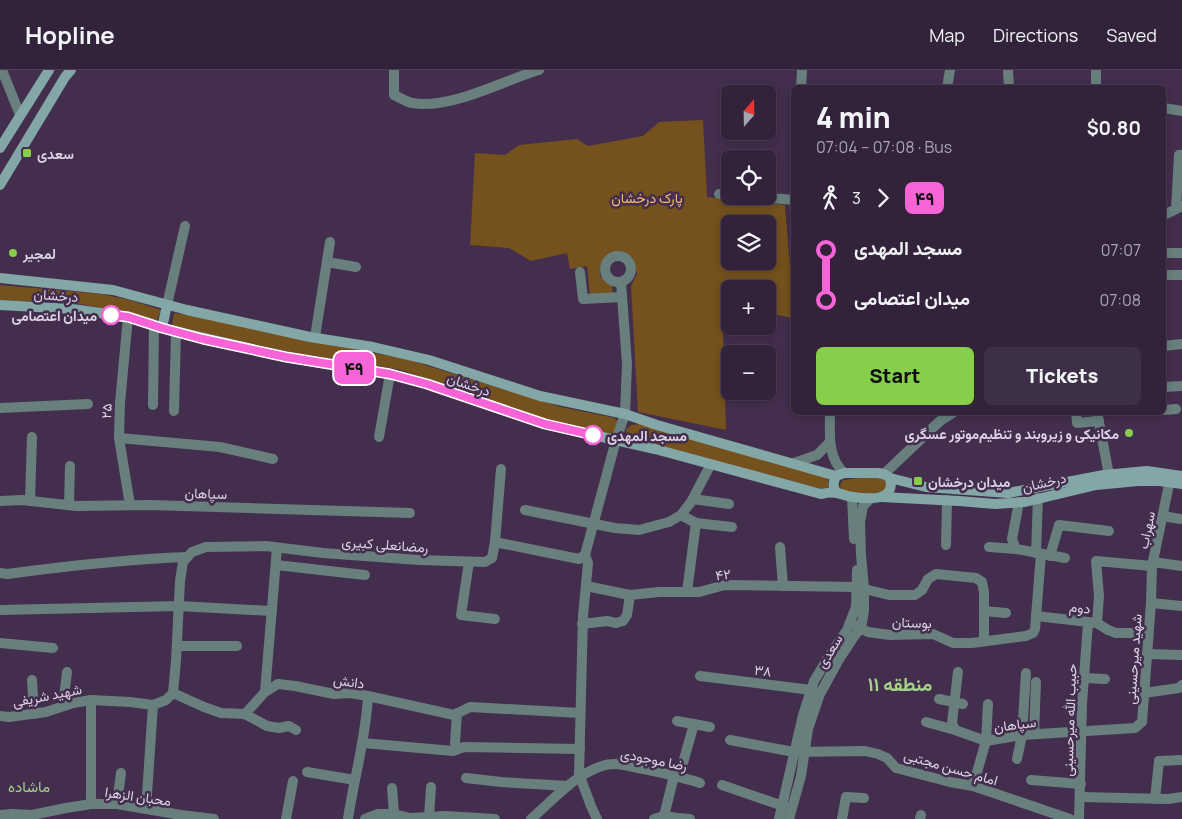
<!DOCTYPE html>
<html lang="en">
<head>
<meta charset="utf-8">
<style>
  :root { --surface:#32223a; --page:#3d2f45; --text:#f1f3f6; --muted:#a8a4af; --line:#4d3f54; --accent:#87cf4b }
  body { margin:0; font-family:Manrope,Vazirmatn,sans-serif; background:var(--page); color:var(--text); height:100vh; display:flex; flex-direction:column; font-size:19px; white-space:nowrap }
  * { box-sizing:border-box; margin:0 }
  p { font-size:16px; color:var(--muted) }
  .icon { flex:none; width:28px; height:28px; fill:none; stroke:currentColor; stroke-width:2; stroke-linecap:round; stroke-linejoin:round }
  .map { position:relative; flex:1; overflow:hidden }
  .side { position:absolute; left:791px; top:15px; width:375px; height:330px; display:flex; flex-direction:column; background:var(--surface); border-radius:8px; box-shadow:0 2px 8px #0003,0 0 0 1px var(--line) }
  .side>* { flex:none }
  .badge { padding:0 10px; border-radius:8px; font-size:18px; line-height:32px }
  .needle { width:32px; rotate:20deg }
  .fabs { position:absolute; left:721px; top:15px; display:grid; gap:10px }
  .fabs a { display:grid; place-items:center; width:55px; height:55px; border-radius:8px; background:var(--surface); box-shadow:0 2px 8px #0003,0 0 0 1px var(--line); font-size:25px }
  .map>.badge { position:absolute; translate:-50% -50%; box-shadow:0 0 0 2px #fff }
  .legs { display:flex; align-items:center; gap:8px; height:55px; padding:0 25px; font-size:16px }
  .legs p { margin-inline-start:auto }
  .headline { display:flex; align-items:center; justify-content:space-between; height:85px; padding:0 25px }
  h1 { font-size:28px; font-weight:800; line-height:38px }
  .action { display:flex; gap:10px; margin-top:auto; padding:10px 25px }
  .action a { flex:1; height:58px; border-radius:8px; background:var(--accent); color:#111; font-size:20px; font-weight:800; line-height:58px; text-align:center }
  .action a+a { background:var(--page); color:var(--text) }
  ul { padding:0 25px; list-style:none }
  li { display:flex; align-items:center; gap:18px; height:50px; font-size:19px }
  li i { display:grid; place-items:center; width:8px; height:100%; margin:0 6px; background:currentColor }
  li i::after { content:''; width:12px; height:12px; margin:-6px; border:4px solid; border-radius:50%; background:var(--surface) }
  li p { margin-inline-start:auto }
  li:first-child i { background:linear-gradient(#0000 50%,currentColor 0) }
  li:last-child i { background:linear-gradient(currentColor 50%,#0000 0) }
  header { display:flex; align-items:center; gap:30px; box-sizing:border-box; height:70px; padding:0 25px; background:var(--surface); border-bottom:1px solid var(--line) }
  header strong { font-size:24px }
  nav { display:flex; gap:28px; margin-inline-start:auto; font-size:18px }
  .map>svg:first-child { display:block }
  .green { fill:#74511d; fill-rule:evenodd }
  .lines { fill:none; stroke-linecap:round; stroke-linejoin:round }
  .minor { stroke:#687f7e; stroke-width:10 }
  .tertiary { stroke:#687f7e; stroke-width:10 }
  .secondary { stroke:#82a7a6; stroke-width:10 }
  .line-1-casing { stroke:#fff; stroke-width:11 }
  .line-1 { stroke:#f764d7; stroke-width:8 }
  .poi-dot { fill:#87cf4b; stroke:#432e4d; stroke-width:2 }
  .stop-1-dot { fill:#fff; stroke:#f764d7; stroke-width:2.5 }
  .labels { text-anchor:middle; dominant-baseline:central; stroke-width:5; stroke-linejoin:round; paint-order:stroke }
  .poi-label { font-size:14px; font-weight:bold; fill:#ded2e5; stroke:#432e4d; text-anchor:start }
  .park-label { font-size:14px; fill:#f6bd70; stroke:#432e4d }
  .street-label { font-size:14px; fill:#ded2e5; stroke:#432e4d }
  .stop-label { font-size:14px; font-weight:bold; fill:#ded2e5; stroke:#432e4d; text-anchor:end }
  .neighbourhood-label { font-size:15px; fill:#a5ce8b; stroke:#432e4d }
  .district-label { font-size:19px; font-weight:bold; fill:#a5ce8b; stroke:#432e4d }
</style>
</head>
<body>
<header>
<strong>Hopline</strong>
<nav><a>Map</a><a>Directions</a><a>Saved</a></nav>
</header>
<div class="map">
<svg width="1182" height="749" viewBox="0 0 1182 749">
  <rect width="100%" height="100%" fill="#432e4d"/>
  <g class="green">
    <path d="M703 50 707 127 785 135 791 209 792 248 768 243V219H730V253L723 260 726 360 638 342 631 216 637 204 633 188 624 182 606 185 600 196V206L612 216 613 224 590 225 587 196 570 199 567 183 531 191 509 178 470 175 475 83 505 85 519 75 577 69 588 76 643 66 659 52ZM730 154H768V191H730Z"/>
    <path d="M0 215 101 224 130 230 161 240 156 253C126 245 96 235 66 232 44 230 22 232 0 230Z"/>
    <path d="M174 243 190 245 409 290 561 337 615 348 618 352 614 362 609 364 537 347 457 319 401 300 372 295 295 283 213 267 172 256Z"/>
    <path d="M640 354C703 372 765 392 828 407V419L818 418 627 367 626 359 631 355Z"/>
    <path d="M859 408H882L886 412V420C876 426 852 423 841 420L840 415 843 410Z"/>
  </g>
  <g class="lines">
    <g class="minor">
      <path d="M2 0 20 45"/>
      <path d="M394 0V25C399 27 406 32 412 33 450 40 502 11 539 0"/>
      <path d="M1008 0 1009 18"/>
      <path d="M947 18 950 0"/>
      <path d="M1096 18V0"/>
      <path d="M1164 38 1182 41"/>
      <path d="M719 124 730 125"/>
      <path d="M749 126 794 130"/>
      <path d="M1176 139 1179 85H1182"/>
      <path d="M1164 183H1182"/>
      <circle cx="618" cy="199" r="13"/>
      <path d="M327 192 356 197"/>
      <path d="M580 202 583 229 622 227"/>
      <path d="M1164 205H1182"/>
      <path d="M167 235 185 156"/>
      <path d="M128 247 120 333 119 368 130 435"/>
      <path d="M315 267 330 172"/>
      <path d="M1164 276 1182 274"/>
      <path d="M1164 317 1182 316"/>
      <path d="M153 335 154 255"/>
      <path d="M0 338 88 334"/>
      <path d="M1164 340 1176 339"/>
      <path d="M174 341 176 262"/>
      <path d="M1076 342 1077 353 1099 351"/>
      <path d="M1097 342 1109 405"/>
      <path d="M379 367 390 304"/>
      <path d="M119 368 220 377 273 389"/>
      <path d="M693 429 729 434"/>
      <path d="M0 431 22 430 76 436 151 435 410 443"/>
      <path d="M30 431 32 367"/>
      <path d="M1019 432 1012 469 1016 479 1065 488"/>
      <path d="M69 435 70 396"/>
      <path d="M525 440 615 458 639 460 669 452 681 445 691 432 711 394"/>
      <path d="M681 445 696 453 732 457"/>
      <path d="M1163 446 1180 449"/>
      <path d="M495 472 501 399"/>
      <path d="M946 475 947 430"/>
      <path d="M780 477 783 516"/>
      <path d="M989 477 1016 479"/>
      <path d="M1036 483 1038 428"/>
      <path d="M585 485 588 493 583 546 579 704 591 736 597 749"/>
      <path d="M1050 486 1059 455 1109 461"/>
      <path d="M469 492 461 545 495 549"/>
      <path d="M1153 492 1182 496"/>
      <path d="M276 495 365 505"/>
      <path d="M0 503 7 504C67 496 127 489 187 487"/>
      <path d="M586 516 630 525 659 522H699L725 515 856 517 889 525H915L922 520 928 509 936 504 976 508 982 512 984 522V571"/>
      <path d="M687 522 696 453"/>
      <path d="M1151 533 1182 536"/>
      <path d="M0 540 179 536 272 541"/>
      <path d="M984 541 1006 543"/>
      <path d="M1036 546 1097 553 1108 560 1116 563H1148"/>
      <path d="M850 553 868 562 890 565 933 564 953 573H972L1026 566 1033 563 1035 559 1041 484"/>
      <path d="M1097 553 1099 526 1096 491 1152 496"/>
      <path d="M582 554 607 551 616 553 623 551 627 545 630 525"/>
      <path d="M0 573 53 578"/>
      <path d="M177 576H237"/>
      <path d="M1147 584 1182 585"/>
      <path d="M700 606 811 620 818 623"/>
      <path d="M1084 608 1105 609"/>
      <path d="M32 610 34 644"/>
      <path d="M265 622 277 478"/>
      <path d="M173 623 176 591 180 511 183 492 192 482 206 477 266 476 323 483 419 490 485 492 492 488 495 472 579 489 585 485 616 370 625 344 627 294 621 212"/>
      <path d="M1144 623 1179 618 1182 615"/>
      <path d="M368 626 454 645 470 637 580 643"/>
      <path d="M939 629 963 634"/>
      <path d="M63 636 67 602"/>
      <path d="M245 644 265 622 278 614 295 616 334 624 350 623 368 626C366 668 354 708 348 749"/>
      <path d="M0 646 9 647 46 642 73 633 91 630 130 632 153 635 166 630 173 623 204 637 221 643 245 644 267 656 279 658 289 656 296 660"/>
      <path d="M677 651 710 657"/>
      <path d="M926 652 955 660 986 671 1022 665 1135 658 1142 652 1151 533 1152 496 1171 405"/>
      <path d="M955 660 952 653 958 602"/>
      <path d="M1034 664 1036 612"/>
      <path d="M730 670 794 682 865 681 878 684 887 688 896 698 950 712 973 716 1070 749"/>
      <path d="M363 673 453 681 464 677 580 679"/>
      <path d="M455 673 457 643"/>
      <path d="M1017 689 1022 665 1026 603"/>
      <path d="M307 702 355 710"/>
      <path d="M679 707 694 654"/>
      <path d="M466 708 501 712 568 716"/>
      <path d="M1031 710 1081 714"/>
      <path d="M722 715 789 738"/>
      <path d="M973 716 986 671 988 634"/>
      <path d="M392 718 394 744"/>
      <path d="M1081 727 1168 729 1182 727"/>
      <path d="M1155 729 1159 691 1182 690"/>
      <path d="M91 734V630"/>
      <path d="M117 734 121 703"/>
      <path d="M146 739 153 635"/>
      <path d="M0 745 12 744 32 745 66 738 91 734H117L181 745 214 749"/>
      <path d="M664 746 674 706"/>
      <path d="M429 747 431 717"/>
      <path d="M286 749 293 711"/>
      <path d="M365 749 378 744H394L410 748 445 746 495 749"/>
      <path d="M531 749C552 731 574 705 602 696 616 691 630 697 644 699 663 703 682 707 700 713"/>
      <path d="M842 749 846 727 864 728"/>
      <path d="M920 749 921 745"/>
      <path d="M1079 749 1082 634 1088 553"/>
    </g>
    <g class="tertiary">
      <path d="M801 18 802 0"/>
      <path d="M1164 145 1182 136"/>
      <path d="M830 342C830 364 827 387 844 403"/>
      <path d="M794 393 817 385 829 373"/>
      <path d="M884 404 940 351 954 342"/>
      <path d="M852 427 854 469"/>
      <path d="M654 749 664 746 677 748 690 749"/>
      <path d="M779 749 803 645 814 611 831 583 847 560 856 537 857 500"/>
      <path d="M789 749 801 706 808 659 820 624 838 591 853 568 861 558 864 541V518L861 485 860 452 863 436 871 428"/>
    </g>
    <g class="secondary">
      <path d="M0 78 49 0"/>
      <path d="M0 115 65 7 71 0"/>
      <path d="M0 208 113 220 187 240 310 267 373 277 429 290 540 326 625 344 657 355 836 406"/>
      <path d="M0 235 73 239 128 247 162 258 286 287 390 304 427 314 545 354 655 379 821 424C826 423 832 422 837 423 843 424 848 427 853 427 869 429 896 432 890 408"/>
      <path d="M162 258 167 235"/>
      <path d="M837 423C832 418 833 412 836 406L844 403H878L884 404 890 408 926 417 1008 423 1104 405 1147 401 1182 406"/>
      <path d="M882 427 959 431 995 434 1025 432 1096 415 1138 411H1160L1182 414"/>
    </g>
  </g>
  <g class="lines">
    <g class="line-1-casing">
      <path id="line-1" d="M111 245 128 247 162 258 203 269 286 287 390 304 427 314 545 354 593 365"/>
    </g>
    <use href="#line-1" class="line-1"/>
  </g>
  <g class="poi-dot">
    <rect x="22" y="78" width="10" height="10" rx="2.5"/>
    <circle cx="13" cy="183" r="5"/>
    <circle cx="1129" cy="363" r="5"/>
    <rect x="913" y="406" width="10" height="10" rx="2.5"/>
  </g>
  <g class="stop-1-dot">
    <circle cx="111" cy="245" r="9"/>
    <circle cx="593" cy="365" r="9"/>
  </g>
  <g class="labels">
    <g class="poi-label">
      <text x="37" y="83">سعدی</text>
      <text x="23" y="183">لمجیر</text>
      <text x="1119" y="363" text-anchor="end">مکانیکی و زیروبند و تنظیم‌موتور عسگری</text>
      <text x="928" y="411">میدان درخشان</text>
    </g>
    <g class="park-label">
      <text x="647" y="127">پارک درخشان</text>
    </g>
    <g class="street-label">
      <text transform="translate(56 225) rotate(4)">درخشان</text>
      <text transform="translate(469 314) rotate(19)">درخشان</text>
      <text transform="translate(106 341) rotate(-87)">۲۵</text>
      <text transform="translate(1044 412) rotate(-13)">درخشان</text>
      <text transform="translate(206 423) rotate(2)">سپاهان</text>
      <text transform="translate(1146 460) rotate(-78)">سهراب</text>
      <text transform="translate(385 474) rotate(4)">رمضانعلی کبیری</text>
      <text transform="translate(723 504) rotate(-7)">۴۲</text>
      <text transform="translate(1080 537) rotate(7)">دوم</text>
      <text transform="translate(912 552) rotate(2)">بوستان</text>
      <text transform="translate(829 581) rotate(-59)">سعدی</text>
      <text transform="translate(1133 589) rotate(-86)">شهید میرحسینی</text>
      <text transform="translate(763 600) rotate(7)">۳۸</text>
      <text transform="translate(349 611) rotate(8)">دانش</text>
      <text transform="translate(47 625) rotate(-11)">شهید شریفی</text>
      <text transform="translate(1069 650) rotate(-88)">حبیب الله میرحسینی</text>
      <text transform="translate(1015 654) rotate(-7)">سپاهان</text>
      <text transform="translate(654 689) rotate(11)">رضا موجودی</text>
      <text transform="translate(951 697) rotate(16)">امام حسن مجتبی</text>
      <text transform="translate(138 726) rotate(8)">محبان الزهرا</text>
    </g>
    <g class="stop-label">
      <text x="97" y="245">میدان اعتصامی</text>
      <text x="607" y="365" text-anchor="start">مسجد المهدی</text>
    </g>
    <g class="neighbourhood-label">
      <text x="29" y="716">ماشاده</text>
    </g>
    <g class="district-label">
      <text x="900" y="614">منطقه ۱۱</text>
    </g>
  </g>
</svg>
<div class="fabs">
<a><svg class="needle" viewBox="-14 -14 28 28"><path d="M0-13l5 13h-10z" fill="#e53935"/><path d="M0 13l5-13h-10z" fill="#a8a4af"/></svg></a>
<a><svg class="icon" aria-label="locate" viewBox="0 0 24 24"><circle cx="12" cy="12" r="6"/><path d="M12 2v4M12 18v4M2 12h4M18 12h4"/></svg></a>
<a><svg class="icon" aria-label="layers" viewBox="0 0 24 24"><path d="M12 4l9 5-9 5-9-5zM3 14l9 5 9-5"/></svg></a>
<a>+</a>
<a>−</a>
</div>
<b class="badge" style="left:354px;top:298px;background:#f764d7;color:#111">۴۹</b>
<section class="side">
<div class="headline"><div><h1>4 min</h1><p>07:04 – 07:08 · Bus</p></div><b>$0.80</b></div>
<div class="legs"><svg class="icon" aria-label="walk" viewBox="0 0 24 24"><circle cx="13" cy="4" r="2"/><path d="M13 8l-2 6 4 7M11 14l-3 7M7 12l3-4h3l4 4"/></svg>3<svg class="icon" aria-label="forward" viewBox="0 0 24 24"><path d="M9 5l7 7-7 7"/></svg><b class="badge" style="background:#f764d7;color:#111">۴۹</b></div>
<ul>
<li><i style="color:#f764d7"></i><b>مسجد المهدی</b><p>07:07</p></li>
<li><i style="color:#f764d7"></i><b>میدان اعتصامی</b><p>07:08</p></li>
</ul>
<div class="action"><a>Start</a><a>Tickets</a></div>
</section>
</div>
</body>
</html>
